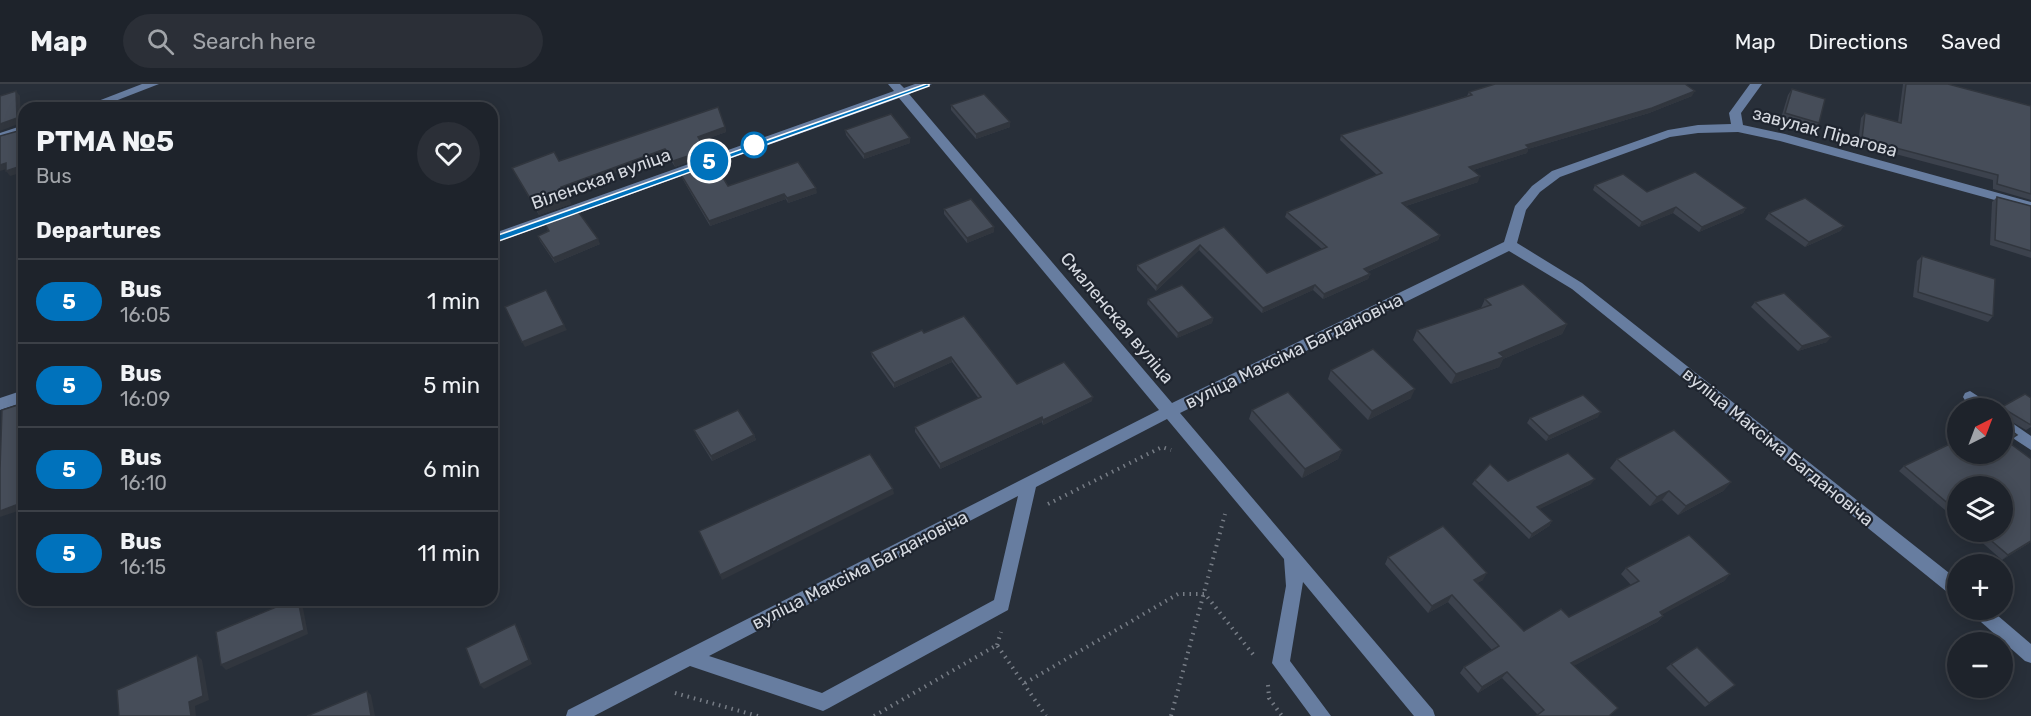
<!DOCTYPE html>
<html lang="en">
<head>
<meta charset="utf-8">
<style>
  :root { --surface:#1e232b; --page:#2b2f37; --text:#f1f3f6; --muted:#a1a4a9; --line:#3c4047 }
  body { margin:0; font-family:Rubik,sans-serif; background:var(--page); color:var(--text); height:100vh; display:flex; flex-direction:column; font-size:22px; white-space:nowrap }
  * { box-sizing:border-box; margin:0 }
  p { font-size:20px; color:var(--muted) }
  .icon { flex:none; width:33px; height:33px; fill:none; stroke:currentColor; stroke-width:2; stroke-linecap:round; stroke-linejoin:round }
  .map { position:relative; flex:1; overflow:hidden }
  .sheet { position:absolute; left:18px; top:18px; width:480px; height:504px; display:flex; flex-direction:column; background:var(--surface); border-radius:18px; box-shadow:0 3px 15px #0003,0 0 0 2px var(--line) }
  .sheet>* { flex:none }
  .badge { padding:0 12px; border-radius:20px; font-size:21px; line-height:39px }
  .needle { width:39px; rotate:42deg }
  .tools { position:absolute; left:1947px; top:314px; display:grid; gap:12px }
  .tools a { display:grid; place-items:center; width:66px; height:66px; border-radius:50%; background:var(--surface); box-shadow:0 3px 15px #0003,0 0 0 2px var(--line); font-size:30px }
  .map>.badge { position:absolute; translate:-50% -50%; box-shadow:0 0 0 3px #fff }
  h2 { padding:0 18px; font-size:22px; line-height:54px }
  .round { display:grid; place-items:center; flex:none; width:63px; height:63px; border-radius:32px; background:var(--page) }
  .summary { display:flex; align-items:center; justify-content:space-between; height:102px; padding:0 18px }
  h1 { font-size:28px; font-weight:700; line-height:45px }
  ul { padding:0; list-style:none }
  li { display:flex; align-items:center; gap:18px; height:84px; padding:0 18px; border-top:2px solid var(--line) }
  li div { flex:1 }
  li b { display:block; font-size:22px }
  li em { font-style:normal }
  li .badge { min-width:66px; font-weight:700; text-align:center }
  header { display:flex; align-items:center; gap:36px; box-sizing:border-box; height:84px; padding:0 30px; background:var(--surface); border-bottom:2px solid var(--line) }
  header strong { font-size:28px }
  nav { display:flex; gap:33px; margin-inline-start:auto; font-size:21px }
  .search { width:420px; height:54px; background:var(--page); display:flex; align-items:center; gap:15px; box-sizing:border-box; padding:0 21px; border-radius:33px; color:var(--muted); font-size:22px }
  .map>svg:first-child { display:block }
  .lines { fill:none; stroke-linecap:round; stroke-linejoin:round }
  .path { stroke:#767c85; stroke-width:4; stroke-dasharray:1.5 5; stroke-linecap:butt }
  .minor { fill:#677da0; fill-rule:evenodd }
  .wall { fill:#3c424d }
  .shaded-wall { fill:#31363e }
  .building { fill:#464d59; stroke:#31363e; stroke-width:1.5 }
  .line { fill:#0072bc; stroke:#fff; stroke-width:1.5 }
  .stop-dot { fill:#fff; stroke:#0072bc; stroke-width:3 }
  .labels { text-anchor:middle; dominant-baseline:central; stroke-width:4.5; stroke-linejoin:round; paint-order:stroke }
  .street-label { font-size:18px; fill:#d6dae1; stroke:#1f252f }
</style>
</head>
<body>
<header>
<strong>Map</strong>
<div class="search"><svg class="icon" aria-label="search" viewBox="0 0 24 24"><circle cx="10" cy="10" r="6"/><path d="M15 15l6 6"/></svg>Search here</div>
<nav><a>Map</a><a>Directions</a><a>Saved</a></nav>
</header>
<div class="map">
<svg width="2031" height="632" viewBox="0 0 2031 632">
  <rect width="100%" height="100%" fill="#282f39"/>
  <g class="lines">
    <g class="path">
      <path d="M1048 420 1162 363 1171 366"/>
      <path d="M997 561 1001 548"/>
      <path d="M1025 599 1178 510H1205L1256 574"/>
      <path d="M1268 601 1269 614 1282 632"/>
      <path d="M675 609 758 632"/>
      <path d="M874 632 997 561 1046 632"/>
      <path d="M1171 632 1225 430"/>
    </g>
    <g class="minor">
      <path d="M142 0H159L97 24H80Z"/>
      <path d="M888 0H900L904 4 915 0H932L909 10 1172 319 1504 158 1515 122 1532 102 1552 87 1668 46 1698 41 1731 40 1729 29 1750 0H1762L1741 29 1743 41 1785 50 2031 118V126L1780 57 1738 48 1698 49 1670 53 1560 93 1540 108 1526 126 1517 159 1582 199 1958 496V514L1952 512 1572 205 1509 167 1180 329 1433 626 1435 632H1414L1303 498 1290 577 1331 632H1311L1272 579 1286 502 1284 475 1167 335 1036 403 1008 526 829 624 823 627 690 582 594 632H566L568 626 1159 326 899 14 492 160V150L894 7ZM1018 412 994 516 822 609 709 572Z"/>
      <path d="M24 41V49L0 57V49Z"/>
      <path d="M24 306V318L0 326V314Z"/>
      <path d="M1970 307 1990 320 1993 324C1980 324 1969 325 1963 313L1965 309Z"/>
      <path d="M2002 332 2031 352V366L2002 347Z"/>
      <path d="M1969 525H1990L2031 560V579L2025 577 1972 530Z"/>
    </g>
  </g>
  <g class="wall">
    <path d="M1903 0H1948L2031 22V116L1993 105V96L1858 60 1861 34 1865 29 1898 38Z"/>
    <path d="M1792 5 1819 39 1816 44 1781 34 1788 11Z"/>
    <path d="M1469 8 1692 12 1649 29 1528 65 1527 69 1473 86 1478 98 1406 122 1440 151 1438 156 1367 188 1370 190 1368 195 1323 215 1313 206 1262 229 1199 166 1156 207 1137 186V181L1224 143 1267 189 1322 165 1285 133 1287 128 1377 91 1340 56 1341 51 1467 12Z"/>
    <path d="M951 21 1010 43 976 55 951 26Z"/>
    <path d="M725 43 726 48 700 57 706 66 707 71 675 83 667 70 564 108 571 120 539 131 512 84 559 77Z"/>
    <path d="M845 46 910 59 864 75 846 51Z"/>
    <path d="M680 89 728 102 817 109 788 119 786 115 710 142 682 94Z"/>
    <path d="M1595 101 1647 108 1746 124 1743 129 1699 148 1673 129 1639 143 1593 106Z"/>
    <path d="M1997 113 2031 122V174L1990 161 1992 118Z"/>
    <path d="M944 125 994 148 967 159 944 130Z"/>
    <path d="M1769 129 1844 142 1840 147 1805 163 1765 135Z"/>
    <path d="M544 138 600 160 555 179 540 157 538 152 548 147Z"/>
    <path d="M1922 172 1993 232 1988 238 1913 213 1917 177Z"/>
    <path d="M1148 215 1213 234 1212 239 1177 254 1147 220Z"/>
    <path d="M1485 215 1567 240 1562 250 1503 275 1499 283 1451 300 1413 256 1417 246 1481 224Z"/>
    <path d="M1755 218 1827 258 1798 267 1751 223Z"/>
    <path d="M924 249 1017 300 1092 317 1043 341 1042 338 940 385 915 348V343L979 315 952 278 894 304 872 273 871 268Z"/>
    <path d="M1331 286 1411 314 1368 336 1328 295Z"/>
    <path d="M2031 314V343L2026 346 2005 334V342L2011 356 2008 358 2031 375V458L2002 476 1969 447H2002L1958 402V437L1899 387 1904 382 1957 356 1952 353 1958 348V369L2002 324Z"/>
    <path d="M1252 326 1342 366 1338 375 1302 394 1249 335Z"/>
    <path d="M1598 333 1546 357 1527 339 1530 334Z"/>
    <path d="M694 346 754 351 756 356 712 377 696 351Z"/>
    <path d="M1617 375 1731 398 1723 407 1678 431 1662 416 1650 422 1610 384Z"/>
    <path d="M1475 396 1508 397 1591 400 1539 425 1552 437 1549 442 1529 455 1472 400Z"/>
    <path d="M1388 473 1483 496 1477 499 1524 547 1569 533 1631 501 1621 490 1626 484 1730 490 1724 497 1662 530 1663 532 1657 538 1573 582 1618 624 1538 631 1502 594 1478 609 1460 589 1464 583 1492 566 1448 518 1428 529 1385 480Z"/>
    <path d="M1671 580 1735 601 1705 623 1666 584Z"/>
  </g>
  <g class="shaded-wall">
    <path d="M16 7 20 12 21 39 0 47V40Z"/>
    <path d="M1695 7 1692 12 1649 29 1528 65 1527 69 1467 88 1469 83 1526 61Z"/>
    <path d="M1010 38V43L976 55V50Z"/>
    <path d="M725 43 726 48 699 58 698 53Z"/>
    <path d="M18 47 22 52V62L18 56Z"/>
    <path d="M910 54V59L864 75V70Z"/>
    <path d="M665 65 667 70 563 108 561 103Z"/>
    <path d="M706 66 707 71 675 83 673 77Z"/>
    <path d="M6 79 10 84 0 87V81Z"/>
    <path d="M24 81V88L10 92 6 87Z"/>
    <path d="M1480 92 1478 98 1400 124 1402 119Z"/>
    <path d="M816 104 817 109 788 119 787 114Z"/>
    <path d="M784 110 786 115 710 142 709 137Z"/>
    <path d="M569 114 571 120 539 131 537 126Z"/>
    <path d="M1676 123 1673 129 1639 143 1642 138Z"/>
    <path d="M1746 124 1743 129 1699 148 1702 143Z"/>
    <path d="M1844 142 1840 147 1805 163 1809 158Z"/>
    <path d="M994 143V148L967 159V154Z"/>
    <path d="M1440 151 1438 156 1362 190 1364 185Z"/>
    <path d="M598 155 600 160 555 179 553 174Z"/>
    <path d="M1200 161 1199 166 1156 207 1157 202Z"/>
    <path d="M1370 190 1368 195 1323 215 1324 210Z"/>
    <path d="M1315 201 1313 206 1262 229 1263 224Z"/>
    <path d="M1213 234 1212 239 1177 254 1178 249Z"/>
    <path d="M1567 240 1562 250 1503 275 1499 283 1451 300 1456 290 1499 269Z"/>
    <path d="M564 241 567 246 525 263 522 258Z"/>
    <path d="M1831 253 1827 258 1798 267 1802 262Z"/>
    <path d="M951 273 952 278 894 304V299Z"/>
    <path d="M1415 305 1411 314 1368 336 1372 327Z"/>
    <path d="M1093 313 1092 317 1043 341V336Z"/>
    <path d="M1601 328 1598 333 1546 357 1549 352Z"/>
    <path d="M1042 333V338L940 385V380Z"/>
    <path d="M754 351 756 356 712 377 711 372Z"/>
    <path d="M1342 366 1338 375 1302 394 1305 385Z"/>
    <path d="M1595 395 1591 400 1534 428 1537 423Z"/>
    <path d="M1731 398 1723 407 1678 431 1686 422Z"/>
    <path d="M893 405 894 410 722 496 720 491Z"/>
    <path d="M1669 407 1662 416 1650 422 1657 413Z"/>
    <path d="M24 418V425L0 433V427Z"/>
    <path d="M1552 437 1549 442 1529 455 1532 450Z"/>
    <path d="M2031 457V458L2002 476 2008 471Z"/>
    <path d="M1487 489 1483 496 1470 503 1474 496Z"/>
    <path d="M1730 490 1724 497 1654 535 1660 528Z"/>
    <path d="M1452 511 1448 518 1428 529 1432 522Z"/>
    <path d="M298 516H299L302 519 308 550 226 586 221 581Z"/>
    <path d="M1663 532 1657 538 1566 586 1571 579Z"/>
    <path d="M515 540 518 545 532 580 484 605 480 601Z"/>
    <path d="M197 571 202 576 209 616 195 622 196 632H191L189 618Z"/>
    <path d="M1507 588 1502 594 1478 609 1482 603Z"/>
    <path d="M367 607 371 611 375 632H371Z"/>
  </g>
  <g class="building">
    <path d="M1495 0H1685L1695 7 1652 24 1526 61 1529 64 1469 83 1480 92 1402 119 1440 151 1364 185 1370 190 1324 210 1315 201 1263 224 1200 161 1157 202 1137 181 1224 143 1267 189 1327 163 1287 128 1382 89 1341 51 1472 11 1469 8Z"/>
    <path d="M1906 0H1948L2031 22V110L1997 100 1998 91 1862 55 1865 29 1901 39Z"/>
    <path d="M1792 5 1825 15 1819 39 1785 29Z"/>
    <path d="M16 7 17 34 0 40V12Z"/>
    <path d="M984 10 1010 38 976 50 951 21Z"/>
    <path d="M718 23 725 43 698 53 706 66 673 77 665 65 561 103 569 114 537 126 512 84 554 68 559 77Z"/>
    <path d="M891 30 910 54 864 70 845 46Z"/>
    <path d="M18 47V56L24 55V81L6 87V79L0 81V52Z"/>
    <path d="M713 77 728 102 798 78 816 104 787 114 784 110 709 137 680 89Z"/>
    <path d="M1695 88 1746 124 1702 143 1676 123 1642 138 1595 101 1623 90 1647 108Z"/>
    <path d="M1997 113 2031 122V167L1995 156Z"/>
    <path d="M1805 114 1844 142 1809 158 1769 129Z"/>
    <path d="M971 115 994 143 967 154 944 125Z"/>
    <path d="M577 126 598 155 553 174 538 152 549 147 544 138Z"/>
    <path d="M1922 172 1995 195 1993 232 1918 208Z"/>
    <path d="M1523 200 1567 240 1499 269 1504 273 1456 290 1417 246 1491 221 1485 215Z"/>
    <path d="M1182 201 1213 234 1178 249 1148 215Z"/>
    <path d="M546 206 564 241 522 258 505 223Z"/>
    <path d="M1784 209 1831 253 1802 262 1755 218Z"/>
    <path d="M964 232 1017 300 1064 278 1093 313 1043 336 1042 333 940 380 915 343 981 313 951 273 894 299 871 268 922 246 924 249Z"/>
    <path d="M1373 265 1415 305 1372 327 1331 286Z"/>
    <path d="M1288 308 1342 366 1305 385 1252 326Z"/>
    <path d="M2025 310 2031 314V341L2006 326 2005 342 2017 351 2007 357 2031 375V457L2008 471 1980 447H2002V402H1958V428L1904 382 1958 356V369H2002V324H2000Z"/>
    <path d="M1583 311 1601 328 1549 352 1530 334Z"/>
    <path d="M24 319V418L0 427V385L2 326Z"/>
    <path d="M738 326 754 351 711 372 694 346Z"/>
    <path d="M1674 346 1731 398 1686 422 1669 407 1657 413 1617 375Z"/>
    <path d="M1568 369 1595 395 1537 423 1552 437 1532 450 1475 396 1490 380 1508 397Z"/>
    <path d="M870 370 893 405 720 491 699 447Z"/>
    <path d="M1443 442 1487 489 1474 496 1524 547 1561 525 1569 533 1639 497 1626 484 1689 451 1730 490 1660 528 1663 532 1571 579 1618 624 1609 632H1536L1544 626 1507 588 1482 603 1464 583 1499 562 1452 511 1432 522 1388 473Z"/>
    <path d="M293 516H298L304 546 221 581 216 548Z"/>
    <path d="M515 540 529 576 480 601 466 564Z"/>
    <path d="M1697 563 1735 601 1709 619 1671 580Z"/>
    <path d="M197 571 203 612 189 618 191 632H119L117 606Z"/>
    <path d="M367 607 371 632H307Z"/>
  </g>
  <path class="line" d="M926 0H929V2L496 158 487 155Z"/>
  <circle class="stop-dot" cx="754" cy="61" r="12"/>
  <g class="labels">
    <g class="street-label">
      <text transform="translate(1825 48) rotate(15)">завулак Пірагова</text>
      <text transform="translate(601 95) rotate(-20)">Віленская вуліца</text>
      <text transform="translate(1117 234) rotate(50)">Смаленская вуліца</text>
      <text transform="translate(1294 267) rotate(-26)">вуліца Максіма Багдановіча</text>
      <text transform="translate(1778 363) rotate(39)">вуліца Максіма Багдановіча</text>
      <text transform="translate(860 486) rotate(-27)">вуліца Максіма Багдановіча</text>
    </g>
  </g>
</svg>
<div class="tools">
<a><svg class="needle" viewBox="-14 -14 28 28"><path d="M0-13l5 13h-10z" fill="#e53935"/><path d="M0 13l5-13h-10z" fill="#a1a4a9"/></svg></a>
<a><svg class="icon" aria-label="layers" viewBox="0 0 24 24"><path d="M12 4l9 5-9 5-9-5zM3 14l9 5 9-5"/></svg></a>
<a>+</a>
<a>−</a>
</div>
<b class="badge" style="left:709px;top:77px;background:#0072bc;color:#fff">5</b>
<section class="sheet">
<div class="summary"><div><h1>РТМА №5</h1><p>Bus</p></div><a class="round"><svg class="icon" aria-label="heart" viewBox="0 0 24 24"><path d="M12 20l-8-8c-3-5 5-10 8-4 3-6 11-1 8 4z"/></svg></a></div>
<h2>Departures</h2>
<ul>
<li><span class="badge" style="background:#0072bc;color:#fff">5</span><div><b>Bus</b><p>16:05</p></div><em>1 min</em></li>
<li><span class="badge" style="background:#0072bc;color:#fff">5</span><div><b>Bus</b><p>16:09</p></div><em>5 min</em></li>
<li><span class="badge" style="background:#0072bc;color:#fff">5</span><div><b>Bus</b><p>16:10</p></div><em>6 min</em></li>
<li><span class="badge" style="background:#0072bc;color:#fff">5</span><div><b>Bus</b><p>16:15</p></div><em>11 min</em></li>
</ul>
</section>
</div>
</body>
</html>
